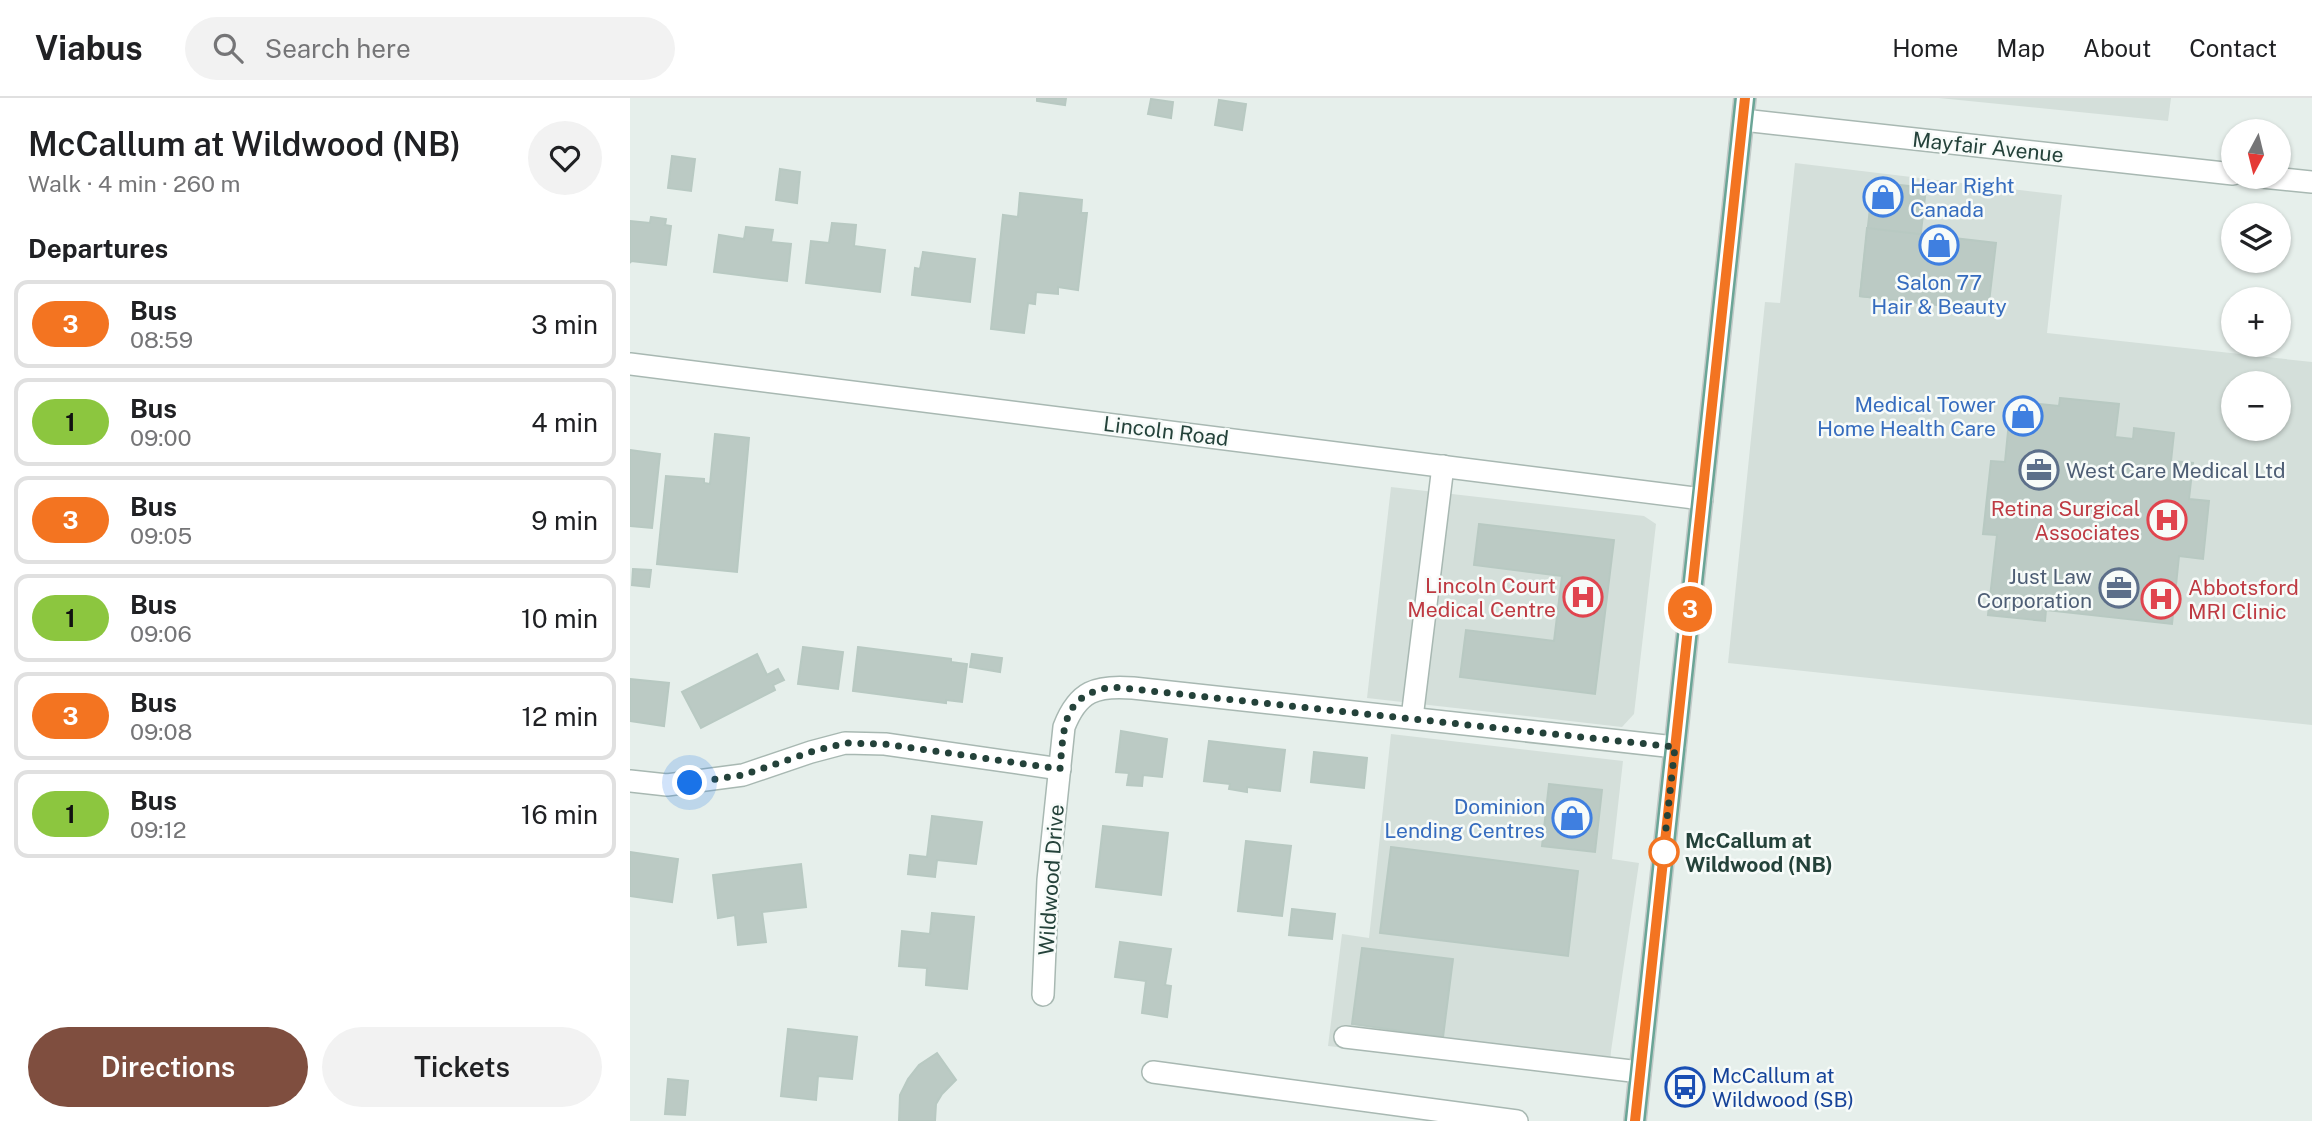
<!DOCTYPE html>
<html lang="en">
<head>
<meta charset="utf-8">
<style>
  :root { --surface:#fff; --page:#f2f2f2; --text:#202124; --muted:#757577; --line:#e0e0e0; --accent:#7f4e3f }
  body { margin:0; font-family:"Public Sans",sans-serif; background:var(--page); color:var(--text); height:100vh; display:flex; flex-direction:column; font-size:26px; white-space:nowrap }
  * { box-sizing:border-box; margin:0 }
  p { font-size:23px; color:var(--muted) }
  .icon { flex:none; width:38px; height:38px; fill:none; stroke:currentColor; stroke-width:2; stroke-linecap:round; stroke-linejoin:round }
  .map { position:relative; flex:1; overflow:hidden }
  .side { display:flex; flex-direction:column; background:var(--surface); width:630px }
  .side>* { flex:none }
  .badge { padding:0 14px; border-radius:23px; font-size:24px; line-height:46px }
  .needle { width:46px; rotate:187deg }
  .tools { position:absolute; left:1591px; top:21px; display:grid; gap:14px }
  .tools a { display:grid; place-items:center; width:70px; height:70px; border-radius:50%; background:var(--surface); box-shadow:0 2px 5px #0004; font-size:35px }
  .you { position:absolute; width:35px; height:35px; margin:-18px; border:5px solid #fff; border-radius:50%; background:#1a73e8; box-shadow:0 0 0 10px #1a73e833 }
  .map>.badge { position:absolute; translate:-50% -50%; box-shadow:0 0 0 4px #fff }
  h2 { padding:0 28px; font-size:26px; line-height:63px }
  .round { display:grid; place-items:center; flex:none; width:74px; height:74px; border-radius:37px; background:var(--page) }
  .summary { display:flex; align-items:center; justify-content:space-between; height:119px; padding:0 28px }
  h1 { font-size:33px; font-weight:600; line-height:52px }
  .action { display:flex; gap:14px; margin-top:auto; padding:14px 28px }
  .action a { flex:1; height:80px; border-radius:42px; background:var(--accent); color:#fff; font-size:28px; font-weight:600; line-height:80px; text-align:center }
  .action a+a { background:var(--page); color:var(--text) }
  ul { padding:0; list-style:none }
  li { display:flex; align-items:center; gap:21px; height:88px; margin:0 14px 10px; padding:0 14px; border:4px solid var(--line); border-radius:14px }
  li div { flex:1 }
  li b { display:block; font-size:26px }
  li em { font-style:normal }
  li .badge { min-width:77px; font-weight:700; text-align:center }
  header { display:flex; align-items:center; gap:42px; box-sizing:border-box; height:98px; padding:0 35px; background:var(--surface); border-bottom:2px solid var(--line) }
  header strong { font-size:33px }
  nav { display:flex; gap:38px; margin-inline-start:auto; font-size:24px }
  .search { width:490px; height:63px; background:var(--page); display:flex; align-items:center; gap:18px; box-sizing:border-box; padding:0 24px; border-radius:38px; color:var(--muted); font-size:26px }
  main { display:flex; flex:1; min-height:0 }
  .map>svg:first-child { display:block }
  .built { fill:#d4dfda; fill-rule:evenodd }
  .building { fill:#bbcac4; stroke:#b8c9c2; stroke-width:2 }
  .lines { fill:none; stroke-linecap:round; stroke-linejoin:round }
  .minor-casing { stroke:#a8b8b2; stroke-width:24 }
  .major-casing { stroke:#c2cac8; stroke-width:24 }
  .minor { stroke:#fff; stroke-width:21 }
  .major { stroke:#6aa596; stroke-width:21 }
  .line-casing { stroke:#fff; stroke-width:16 }
  .line { stroke:#f37421; stroke-width:10 }
  .walk { stroke:#24423a; stroke-width:7; stroke-dasharray:0 12.6 }
  .stop-dot { fill:#fff; stroke:#f37421; stroke-width:3.5 }
  .labels { text-anchor:middle; dominant-baseline:central; stroke-width:5; stroke-linejoin:round; paint-order:stroke }
  .street-label { font-size:21px; fill:#24423a; stroke:#f7fbf9 }
  .shop-label { font-size:21px; fill:#366cbe; stroke:#f7fbf9; text-anchor:end }
  .service-label { font-size:21px; fill:#4e5e75; stroke:#f7fbf9; text-anchor:start }
  .health-label { font-size:21px; fill:#be3a42; stroke:#f7fbf9; text-anchor:end }
  .stop-label { font-size:21px; font-weight:bold; fill:#24423a; stroke:#f7fbf9; text-anchor:start }
  .transit-label { font-size:21px; fill:#164399; stroke:#f7fbf9; text-anchor:start }
</style>
</head>
<body>
<header>
<strong>Viabus</strong>
<div class="search"><svg class="icon" aria-label="search" viewBox="0 0 24 24"><circle cx="10" cy="10" r="6"/><path d="M15 15l6 6"/></svg>Search here</div>
<nav><a>Home</a><a>Map</a><a>About</a><a>Contact</a></nav>
</header>
<main>
<section class="side">
<div class="summary"><div><h1>McCallum at Wildwood (NB)</h1><p>Walk · 4 min · 260 m</p></div><a class="round"><svg class="icon" aria-label="heart" viewBox="0 0 24 24"><path d="M12 20l-8-8c-3-5 5-10 8-4 3-6 11-1 8 4z"/></svg></a></div>
<h2>Departures</h2>
<ul>
<li><span class="badge" style="background:#f37421;color:#fff">3</span><div><b>Bus</b><p>08:59</p></div><em>3 min</em></li>
<li><span class="badge" style="background:#8cc63f;color:#111">1</span><div><b>Bus</b><p>09:00</p></div><em>4 min</em></li>
<li><span class="badge" style="background:#f37421;color:#fff">3</span><div><b>Bus</b><p>09:05</p></div><em>9 min</em></li>
<li><span class="badge" style="background:#8cc63f;color:#111">1</span><div><b>Bus</b><p>09:06</p></div><em>10 min</em></li>
<li><span class="badge" style="background:#f37421;color:#fff">3</span><div><b>Bus</b><p>09:08</p></div><em>12 min</em></li>
<li><span class="badge" style="background:#8cc63f;color:#111">1</span><div><b>Bus</b><p>09:12</p></div><em>16 min</em></li>
</ul>
<div class="action"><a>Directions</a><a>Tickets</a></div>
</section>
<div class="map">
<svg width="1682" height="1023" viewBox="0 0 1682 1023">
  <rect width="100%" height="100%" fill="#e6efeb"/>
  <g class="built">
    <path d="M1309 0H1541L1538 23Z"/>
    <path d="M1165 65 1432 97 1417 235 1682 264V627L1098 565 1135 204 1150 205ZM1603 285H1648V331H1603Z"/>
    <path d="M761 389 1014 418 1026 426 1004 616 992 629 737 600Z"/>
    <path d="M761 636 993 663 982 761 1009 765 981 953 979 979 698 948 712 836 739 840Z"/>
  </g>
  <g class="building">
    <path d="M407 0H436L435 7 407 3Z"/>
    <path d="M521 1 543 4 541 20 518 16Z"/>
    <path d="M589 2 616 6 612 32 585 27Z"/>
    <path d="M42 58 65 61 61 93 38 90Z"/>
    <path d="M150 71 170 74 167 105 146 102Z"/>
    <path d="M1243 84 1296 90 1283 204 1230 198Z"/>
    <path d="M390 95 452 102 451 115H457L448 192 428 189V196L406 194 405 206 398 205 394 235 361 231 373 117 388 119Z"/>
    <path d="M21 119 36 121 35 127 41 128 36 167 1 163 0 165V123L20 125Z"/>
    <path d="M202 125 226 127 224 148 255 152 250 194 176 185 181 143 199 145Z"/>
    <path d="M116 129 143 132 141 144 161 146 157 183 84 174 89 137 114 141Z"/>
    <path d="M1237 130 1366 145 1358 213 1230 198Z"/>
    <path d="M293 154 345 161 340 204 282 197 285 170 290 171Z"/>
    <path d="M1430 300 1489 306 1485 339 1503 341 1504 330 1544 335 1541 363 1563 365 1559 401 1579 403 1573 461 1549 458 1542 526 1416 512 1415 523 1358 517 1367 437 1353 436 1361 363 1375 364 1381 303 1429 308Z"/>
    <path d="M85 336 119 340 107 474 27 466 36 378 74 381V385L80 386Z"/>
    <path d="M0 352 30 356 22 430 0 428Z"/>
    <path d="M849 426 984 442 965 596 830 579 836 532 924 543 932 478 844 467Z"/>
    <path d="M3 471 21 472 19 489 2 487Z"/>
    <path d="M173 549 213 554 208 591 168 586Z"/>
    <path d="M228 549 321 561V564L337 566 332 604 316 602V605L223 593Z"/>
    <path d="M127 556 137 577 148 571 154 582 143 587 145 592 71 630 52 594Z"/>
    <path d="M342 556 372 560 370 574 340 569Z"/>
    <path d="M0 581 39 585 34 628 0 623Z"/>
    <path d="M491 633 537 641 532 679 513 677 512 688 497 687 499 675 486 674Z"/>
    <path d="M579 643 655 652 650 693 617 689V694L599 691 600 686 574 683Z"/>
    <path d="M684 654 737 660 734 690 681 684Z"/>
    <path d="M919 686 972 692 965 754 912 748Z"/>
    <path d="M302 718 352 724 346 766 307 762 305 779 278 776 280 757 297 759Z"/>
    <path d="M473 728 538 735 531 797 466 789Z"/>
    <path d="M616 743 661 748 652 818 608 813Z"/>
    <path d="M761 749 948 773 938 858 750 835Z"/>
    <path d="M0 754 48 761 42 804 0 798Z"/>
    <path d="M171 766 176 809 132 814 136 844 108 847 105 817 88 820 83 777Z"/>
    <path d="M662 811 705 816 702 841 659 837Z"/>
    <path d="M302 815 344 819 337 891 296 887 297 870 269 868 272 833 300 836Z"/>
    <path d="M490 844 541 851 535 887 541 888 537 919 512 915 516 883 485 879Z"/>
    <path d="M732 850 823 861 813 939 722 926Z"/>
    <path d="M158 931 227 939 222 981 188 978 186 1002 151 998Z"/>
    <path d="M307 955 326 982 312 996 306 1006 305 1023H269L270 997 278 981 289 967Z"/>
    <path d="M38 981 58 983 55 1017 35 1016Z"/>
  </g>
  <g class="lines">
    <g class="minor-casing">
      <g id="minor">
        <path d="M1113 22 1603 76"/>
        <path d="M1632 79 1682 84"/>
        <path d="M0 266 1072 401"/>
        <path d="M782 620 813 368"/>
        <path d="M0 683 37 687 113 677 181 654 215 645 255 646 430 671"/>
        <path d="M413 897 418 782 434 629C448 593 466 587 503 590L1045 649"/>
        <path d="M715 939 1010 974"/>
        <path d="M523 974 887 1023"/>
      </g>
    </g>
    <g class="major-casing">
      <path id="major" d="M1005 1023 1115 0"/>
    </g>
    <use href="#minor" class="minor"/>
    <use href="#major" class="major"/>
  </g>
  <g class="lines">
    <g class="line-casing">
      <path id="line" d="M1005 1023 1115 0"/>
    </g>
    <use href="#line" class="line"/>
    <path class="walk" d="M60 685 113 677 181 654 215 645 255 646 430 671C434 628 432 596 483 589L1045 649 1033 757 1034 754"/>
  </g>
  <defs>
    <g id="shop-ring" transform="scale(2.0125)"><circle r="9.5" fill="#f7fbf9" stroke="#3f7fe0" stroke-width="1.5"/><path d="M-5-2.5h2.3a2.7 3.5 0 0 1 5.4 0H5L5.5 6h-11ZM-1.5-2.5h3a1.5 2.3 0 0 0-3 0Z" fill="#3f7fe0"/></g>
    <g id="office-ring" transform="scale(2.0125)"><circle r="9.5" fill="#f7fbf9" stroke="#5c6f8a" stroke-width="1.5"/><path d="M-6-3h4V-5.5h4V-3h4V5H-6ZM-1-4.5V-3h2v-1.5ZM-6 0V1H6V0Z" fill="#5c6f8a"/></g>
    <g id="hospital-ring" transform="scale(2.0125)"><circle r="9.5" fill="#f7fbf9" stroke="#e0444e" stroke-width="1.5"/><path d="M-5-5h3v3.5h4V-5h3V5h-3V1.5h-4V5h-3Z" fill="#e0444e"/></g>
    <g id="bus-ring" transform="scale(2.0125)"><circle r="9.5" fill="#f7fbf9" stroke="#1a4fb4" stroke-width="1.5"/><path d="M-5-6H5V4H4V6H2V4H-2V6H-4V4H-5ZM-3.5-4V0h7V-4ZM-3.5 1.2v1.5H-2V1.2ZM2 1.2v1.5H3.5V1.2Z" fill="#1a4fb4"/></g>
  </defs>
  <g fill-rule="evenodd">
    <use href="#shop-ring" x="1253" y="99"/>
    <use href="#shop-ring" x="1309" y="147"/>
    <use href="#shop-ring" x="1393" y="318"/>
    <use href="#office-ring" x="1409" y="372"/>
    <use href="#hospital-ring" x="1537" y="422"/>
    <use href="#office-ring" x="1489" y="490"/>
    <use href="#hospital-ring" x="953" y="499"/>
    <use href="#hospital-ring" x="1531" y="501"/>
    <use href="#shop-ring" x="942" y="720"/>
    <use href="#bus-ring" x="1055" y="989"/>
  </g>
  <circle class="stop-dot" cx="1034" cy="754" r="14"/>
  <g class="labels">
    <g class="street-label">
      <text transform="translate(1358 49) rotate(6)">Mayfair Avenue</text>
      <text transform="translate(536 333) rotate(7)">Lincoln Road</text>
      <text transform="translate(421 782) rotate(-86)">Wildwood Drive</text>
    </g>
    <g class="shop-label">
      <text x="1280" y="87" text-anchor="start">Hear Right<tspan x="1280" dy="24">Canada</tspan></text>
      <text x="1309" y="184" text-anchor="middle">Salon 77<tspan x="1309" dy="24">Hair &amp; Beauty</tspan></text>
      <text x="1366" y="306">Medical Tower<tspan x="1366" dy="24">Home Health Care</tspan></text>
      <text x="915" y="708">Dominion<tspan x="915" dy="24">Lending Centres</tspan></text>
    </g>
    <g class="service-label">
      <text x="1436" y="372">West Care Medical Ltd</text>
      <text x="1462" y="478" text-anchor="end">Just Law<tspan x="1462" dy="24">Corporation</tspan></text>
    </g>
    <g class="health-label">
      <text x="1510" y="410">Retina Surgical<tspan x="1510" dy="24">Associates</tspan></text>
      <text x="926" y="487">Lincoln Court<tspan x="926" dy="24">Medical Centre</tspan></text>
      <text x="1558" y="489" text-anchor="start">Abbotsford<tspan x="1558" dy="24">MRI Clinic</tspan></text>
    </g>
    <g class="stop-label">
      <text x="1055" y="742">McCallum at<tspan x="1055" dy="24">Wildwood (NB)</tspan></text>
    </g>
    <g class="transit-label">
      <text x="1082" y="977">McCallum at<tspan x="1082" dy="24">Wildwood (SB)</tspan></text>
    </g>
  </g>
</svg>
<div class="tools">
<a><svg class="needle" viewBox="-14 -14 28 28"><path d="M0-13l5 13h-10z" fill="#e53935"/><path d="M0 13l5-13h-10z" fill="#757577"/></svg></a>
<a><svg class="icon" aria-label="layers" viewBox="0 0 24 24"><path d="M12 4l9 5-9 5-9-5zM3 14l9 5 9-5"/></svg></a>
<a>+</a>
<a>−</a>
</div>
<div class="you" style="left:60px;top:685px"></div>
<b class="badge" style="left:1060px;top:511px;background:#f37421;color:#fff">3</b>
</div>
</main>
</body>
</html>
